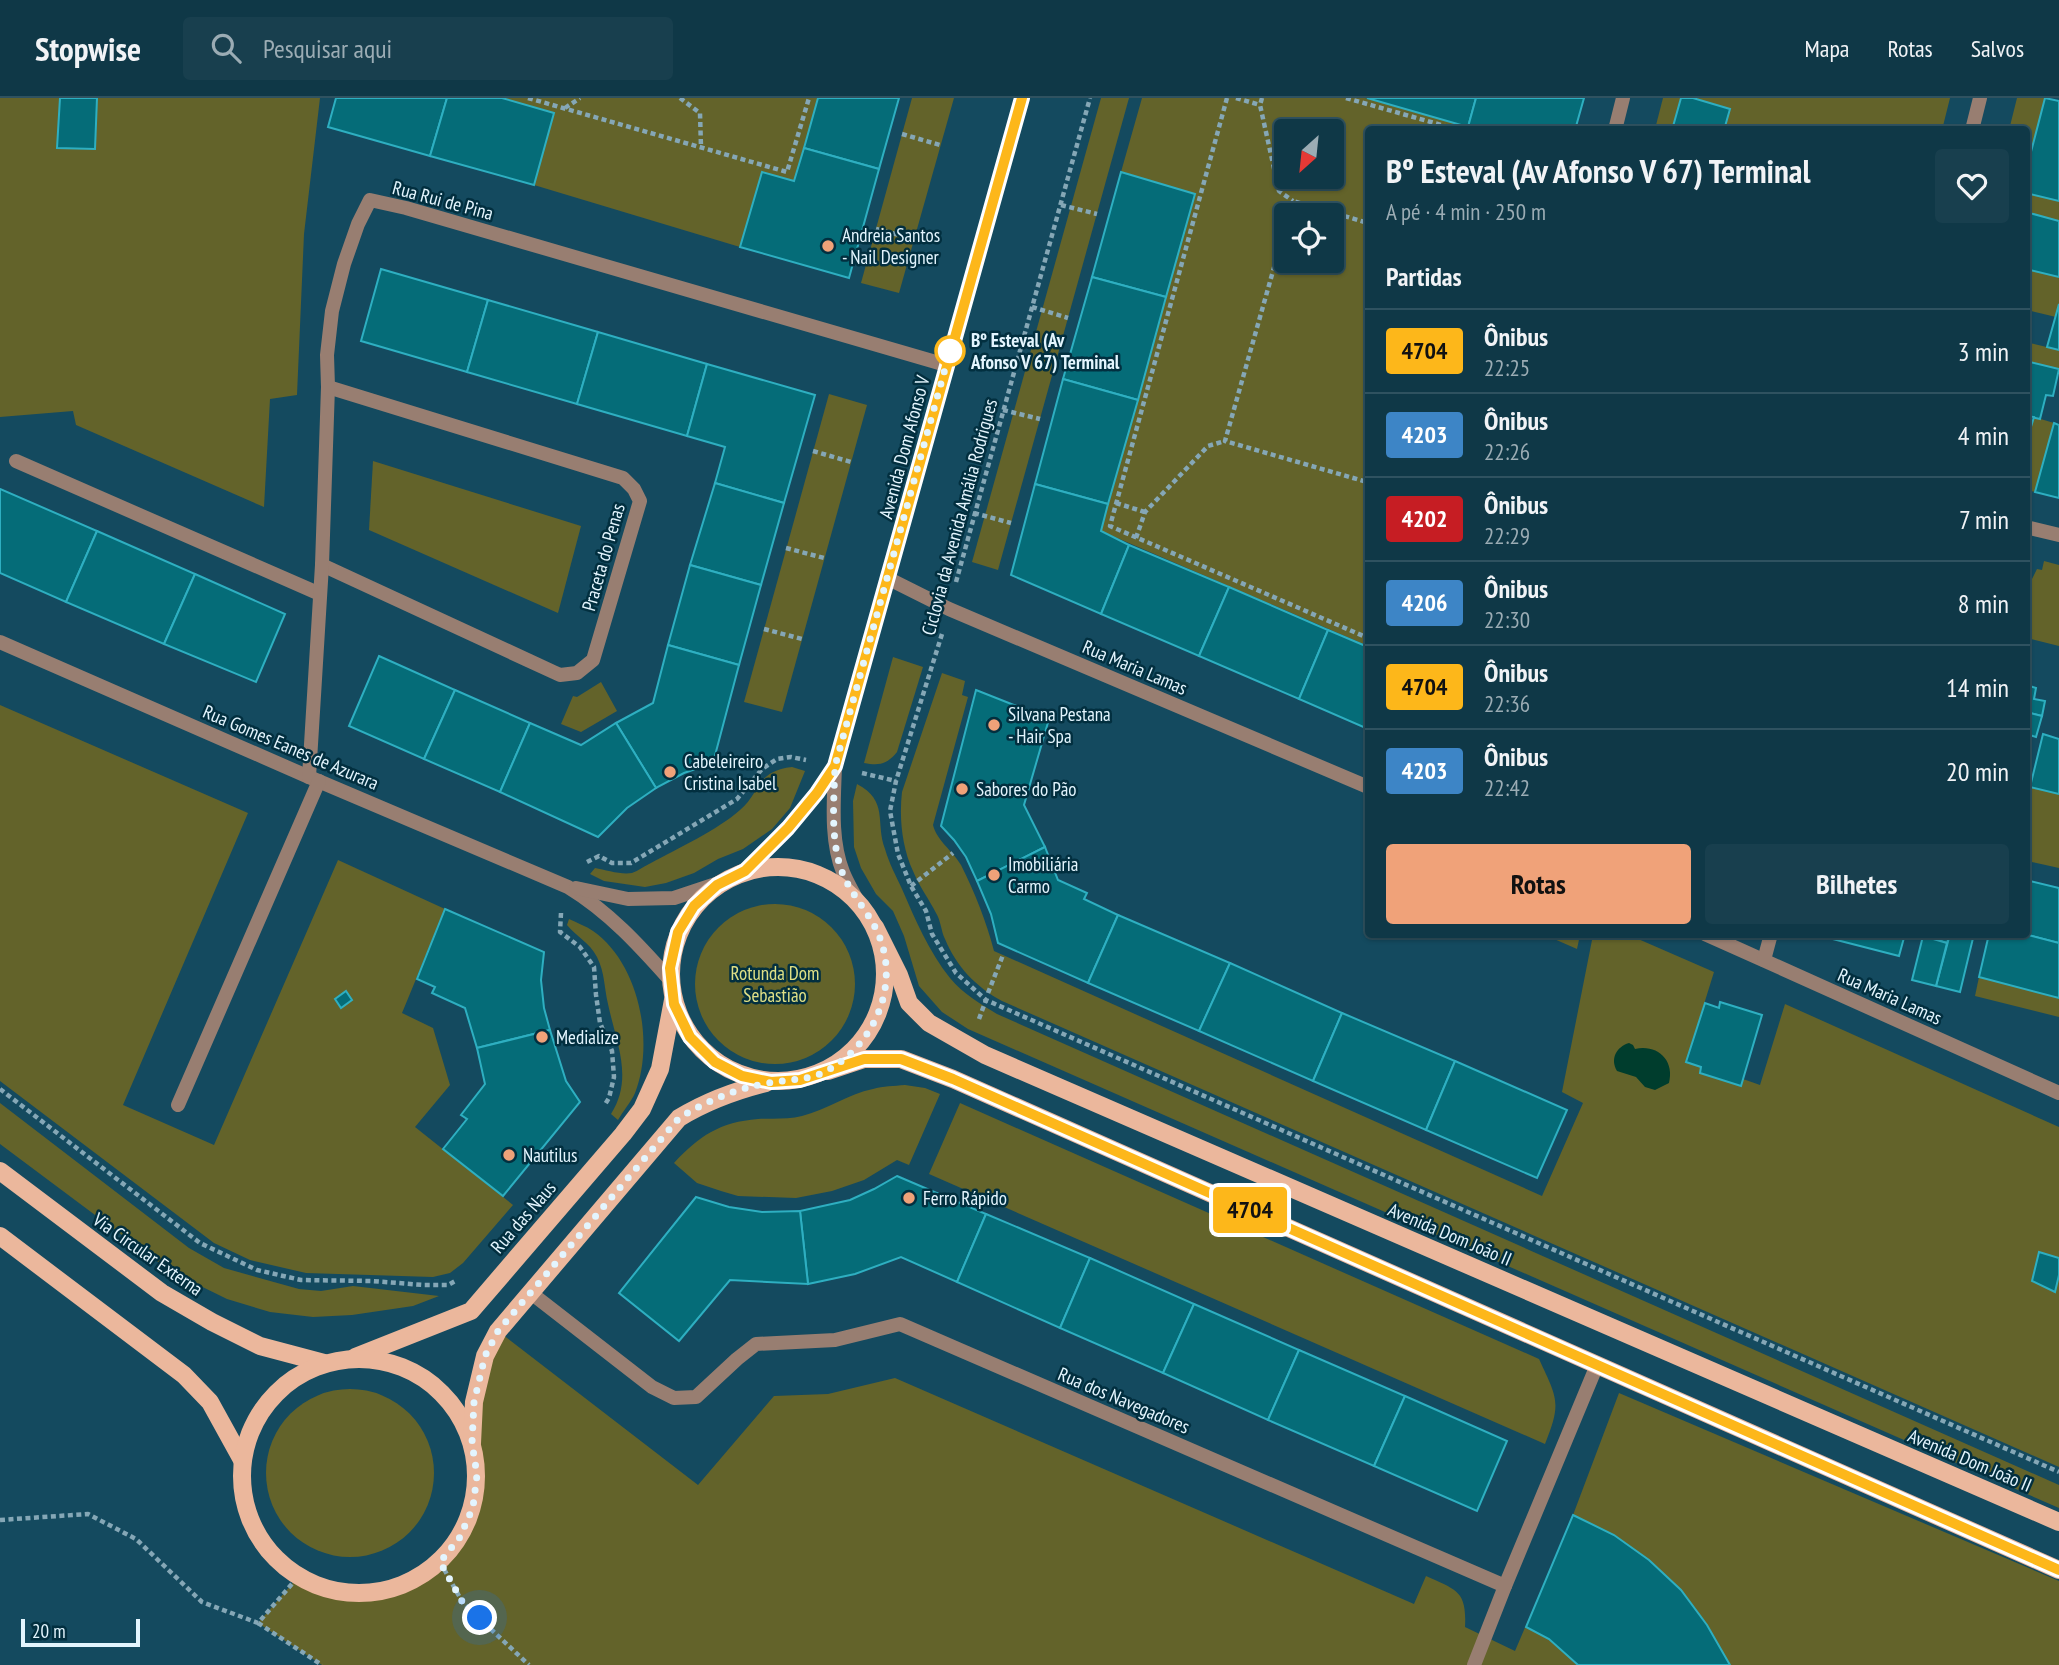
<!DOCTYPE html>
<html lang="pt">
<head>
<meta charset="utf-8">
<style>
  :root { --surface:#0f3847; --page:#183f4e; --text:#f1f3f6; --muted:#9bacb4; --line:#2f5260; --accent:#f0a279 }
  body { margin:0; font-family:"PT Sans Narrow",sans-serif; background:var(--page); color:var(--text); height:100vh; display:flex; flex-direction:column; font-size:26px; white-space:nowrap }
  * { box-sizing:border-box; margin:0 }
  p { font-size:23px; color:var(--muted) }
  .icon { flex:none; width:38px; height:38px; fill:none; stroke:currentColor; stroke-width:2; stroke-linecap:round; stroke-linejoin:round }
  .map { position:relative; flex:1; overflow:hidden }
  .sheet { position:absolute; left:1365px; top:28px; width:665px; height:812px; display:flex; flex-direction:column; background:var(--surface); border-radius:7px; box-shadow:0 2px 5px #0004,0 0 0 2px var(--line) }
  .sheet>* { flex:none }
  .badge { padding:0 14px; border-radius:5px; font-size:24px; line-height:46px }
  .needle { width:46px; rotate:207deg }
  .tools { position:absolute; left:1274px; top:21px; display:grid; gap:14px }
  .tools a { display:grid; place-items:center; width:70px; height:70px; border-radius:7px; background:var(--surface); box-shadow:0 2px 5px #0004,0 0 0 2px var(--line); font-size:35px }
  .scale { position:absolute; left:21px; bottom:18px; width:119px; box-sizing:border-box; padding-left:7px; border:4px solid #e3f5fe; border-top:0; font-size:19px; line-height:24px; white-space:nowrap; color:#e3f5fe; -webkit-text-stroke:5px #022f3f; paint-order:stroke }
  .you { position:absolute; width:35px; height:35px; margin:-18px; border:5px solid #fff; border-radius:50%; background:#1a73e8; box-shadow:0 0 0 10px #1a73e833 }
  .map>.badge { position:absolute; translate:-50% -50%; box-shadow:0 0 0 4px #fff }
  h2 { padding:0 21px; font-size:26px; line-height:63px }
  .round { display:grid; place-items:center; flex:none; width:74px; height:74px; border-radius:7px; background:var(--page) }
  .headline { display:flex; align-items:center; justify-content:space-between; height:119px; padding:0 21px }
  h1 { font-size:33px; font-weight:600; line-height:52px }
  .primary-button { display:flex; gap:14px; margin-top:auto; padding:14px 21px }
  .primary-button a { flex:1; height:80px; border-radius:7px; background:var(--accent); color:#111; font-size:28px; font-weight:600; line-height:80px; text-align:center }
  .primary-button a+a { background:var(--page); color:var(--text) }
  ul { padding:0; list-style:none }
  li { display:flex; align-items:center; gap:21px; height:84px; padding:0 21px; border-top:2px solid var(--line) }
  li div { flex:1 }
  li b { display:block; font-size:26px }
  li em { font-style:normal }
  li .badge { min-width:77px; font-weight:700; text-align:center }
  header { display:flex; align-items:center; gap:42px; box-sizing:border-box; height:98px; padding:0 35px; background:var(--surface); border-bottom:2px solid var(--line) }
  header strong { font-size:33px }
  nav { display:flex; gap:38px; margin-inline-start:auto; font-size:24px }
  .search { width:490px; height:63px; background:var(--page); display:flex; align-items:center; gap:18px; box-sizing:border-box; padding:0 24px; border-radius:7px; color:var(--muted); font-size:26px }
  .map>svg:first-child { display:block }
  .green { fill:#63632a; fill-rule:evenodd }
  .water { fill:#003d2d }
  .building { fill:#056c78; stroke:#2eafc1; stroke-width:2 }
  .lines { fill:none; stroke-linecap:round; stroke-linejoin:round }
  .path { stroke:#85a7b6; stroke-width:4.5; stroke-dasharray:5 3.5; stroke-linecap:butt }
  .minor { stroke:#987e71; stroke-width:14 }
  .primary { stroke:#ebb79c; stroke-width:18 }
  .line-casing { stroke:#fff; stroke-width:16 }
  .line { stroke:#fdb71a; stroke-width:10 }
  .walk { stroke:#e3f5fe; stroke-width:7; stroke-dasharray:0 12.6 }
  .poi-dot { fill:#f0a279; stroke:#022f3f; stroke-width:2.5 }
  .stop-dot { fill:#fff; stroke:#fdb71a; stroke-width:3.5 }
  .labels { text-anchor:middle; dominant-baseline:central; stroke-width:5; stroke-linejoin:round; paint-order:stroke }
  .street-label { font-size:19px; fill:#e3f5fe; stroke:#022f3f }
  .poi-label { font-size:19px; fill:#e3f5fe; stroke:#022f3f; text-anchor:start }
  .stop-label { font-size:19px; font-weight:bold; fill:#e3f5fe; stroke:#022f3f; text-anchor:start }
  .park-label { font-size:19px; fill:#dfe086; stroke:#022f3f }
</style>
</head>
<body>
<header>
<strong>Stopwise</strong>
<div class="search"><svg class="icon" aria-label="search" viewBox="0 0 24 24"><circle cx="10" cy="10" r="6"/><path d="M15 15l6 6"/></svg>Pesquisar aqui</div>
<nav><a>Mapa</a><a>Rotas</a><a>Salvos</a></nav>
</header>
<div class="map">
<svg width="2059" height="1567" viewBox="0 0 2059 1567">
  <rect width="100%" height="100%" fill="#144a5f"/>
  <g class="green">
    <path d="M0 0H60L57 50 94 51 97 0H320L304 136 297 297 270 301 264 409 76 327 73 313 0 319Z"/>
    <path d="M502 0H818L794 83 762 74 740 149 534 87 554 15Z"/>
    <path d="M912 0H954L899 195 861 185Z"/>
    <path d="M1101 0H1129L998 472 972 464Z"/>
    <path d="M1142 0H1365L1477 31 1368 32V548L1101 433 1195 96 1121 74ZM1286 33H1332V79H1286ZM1286 117H1332V163H1286Z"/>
    <path d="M1663 0H1681L1672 31H1655Z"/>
    <path d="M1693 0H1950L1942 32 1724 31 1730 11Z"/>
    <path d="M2017 0H2045L2027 73 2026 32H2009Z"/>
    <path d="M2027 95 2059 103V123L2027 114Z"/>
    <path d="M2026 171 2059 179V206L2056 219 2027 212Z"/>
    <path d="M2026 244 2059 252V271L2027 263Z"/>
    <path d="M829 296 867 307 782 614 744 604Z"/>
    <path d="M2034 319 2054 325 2035 394 2027 392V345Z"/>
    <path d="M373 363 581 428 558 515 369 432Z"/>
    <path d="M2044 463 2059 467V548L2027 540 2029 525 2027 524V488L2031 483 2037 471 2042 472Z"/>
    <path d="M893 559 923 569 897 654C887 666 880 668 864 665Z"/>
    <path d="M942 575 965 583 962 597 968 599 933 727C937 743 953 753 961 767 975 795 986 823 994 853L1542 1098 1583 1005 1562 994 1593 837H1629L1714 874 1686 964 1701 969 1700 975 1741 987 1743 981 1760 987 1785 906 2059 1029V1160L2039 1154 2059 1177V1369L1002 903C976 889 956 868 945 841 941 833 941 823 936 815 929 801 919 788 913 773 902 749 899 720 902 694Z"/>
    <path d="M601 584 617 613 581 634 561 626 573 598 577 599Z"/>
    <path d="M0 607 248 715 123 1007 214 1047 338 762 445 811 402 915 433 930 450 987 415 1029 513 1107 463 1165 450 1175 433 1179 306 1175 250 1162 214 1145 0 983Z"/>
    <path d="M792 669 805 673 790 710 772 731 743 751 718 761 694 775 666 785 645 789 604 783 590 776 595 770C606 772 621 777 632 775 638 773 646 767 651 765 677 751 719 731 740 712 761 694 756 673 792 669Z"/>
    <path d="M857 686C889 703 875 724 885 751 889 765 896 778 902 791 915 821 929 854 950 880 963 896 981 906 997 916L2059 1387V1410L968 931 942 914 919 888 904 838 893 813 876 796 861 770 854 749 853 703Z"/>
    <path d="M2026 688 2059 696V770L2027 763Z"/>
    <circle cx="775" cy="886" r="80"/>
    <path d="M569 821C577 825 586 828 593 833 639 865 655 944 635 995 631 1004 623 1013 618 1022L611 1016C634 980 616 944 608 906 604 889 605 875 597 859 589 844 577 839 567 827Z"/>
    <path d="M1545 837H1580L1577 851Z"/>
    <path d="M1979 879 2059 900V919L1975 898Z"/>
    <path d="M905 987 925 990 940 996 909 1067 897 1062 864 1082 832 1093 796 1100 738 1098 721 1093 697 1085 674 1065C699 1038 720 1024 758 1021 772 1020 788 1022 802 1018 826 1012 848 996 873 991 883 988 894 988 905 987Z"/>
    <path d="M0 1005 189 1150 224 1170 299 1191 321 1193 353 1188 439 1198 413 1208 352 1217 313 1219 270 1214 227 1201 170 1173 0 1046Z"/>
    <path d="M960 1005 1539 1261C1557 1300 1562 1304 1545 1346L929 1076Z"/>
    <path d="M498 1233 698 1387 774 1298 828 1296 895 1280 1414 1506 1426 1478C1456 1492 1467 1492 1465 1529L1515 1553 1573 1417 1619 1295 2059 1483V1567H322L258 1525 298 1479 333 1493 371 1496 408 1485 440 1464 460 1439 473 1409 477 1376 472 1345Z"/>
    <circle cx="350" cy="1375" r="84"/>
  </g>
  <path class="water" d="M1629 945 1633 947 1635 951C1657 946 1675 962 1669 985L1655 992 1645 989 1636 979 1617 973C1610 961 1616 949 1629 945Z"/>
  <g class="building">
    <path d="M60 0H97L95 51 57 50Z"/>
    <path d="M336 0H447L430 58 328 29Z"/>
    <path d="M447 0H502L554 15 534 87 430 58Z"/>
    <path d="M818 0H899L879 71 804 50Z"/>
    <path d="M1367 0H1476L1468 29Z"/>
    <path d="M1476 0H1584L1575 32H1477L1468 29Z"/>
    <path d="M1681 0H1693L1730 11 1724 32H1672Z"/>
    <path d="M2045 0 2059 3V103L2026 95V73Z"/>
    <path d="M804 50 879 71 849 180 740 149 762 74 794 83Z"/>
    <path d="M1121 74 1195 96 1166 199 1092 179Z"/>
    <path d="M2026 114 2059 123V179L2026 171Z"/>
    <path d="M381 171 488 202 467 274 361 243Z"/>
    <path d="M1092 179 1166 199 1138 302 1063 281Z"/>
    <path d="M488 202 598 234 577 306 467 274Z"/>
    <path d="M2059 206V252L2047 249Z"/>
    <path d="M598 234 707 266 687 338 577 306Z"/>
    <path d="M2026 263 2059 271 2053 298 2046 297 2040 321 2026 318Z"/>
    <path d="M707 266 815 297 784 405 715 385 725 349 687 338Z"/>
    <path d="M1063 281 1138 302 1108 406 1035 386Z"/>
    <path d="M2026 318 2034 319 2026 345Z"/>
    <path d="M2054 325 2059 327V400L2035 394Z"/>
    <path d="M715 385 784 405 761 487 690 467Z"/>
    <path d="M1035 386 1108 406 1101 433 1129 447 1101 516 1011 477Z"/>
    <path d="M0 391 97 433 66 504 0 475Z"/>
    <path d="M97 433 195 476 164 546 66 504Z"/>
    <path d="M1129 447 1229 489 1199 558 1101 516Z"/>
    <path d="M690 467 761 487 739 567 668 547Z"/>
    <path d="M195 476 285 516 256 584 164 546Z"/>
    <path d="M1229 489 1328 532 1299 601 1199 558Z"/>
    <path d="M1328 532 1368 549V631L1299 601Z"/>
    <path d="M668 547 739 567 713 665 684 675 656 690 616 625 653 605Z"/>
    <path d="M379 558 455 592 424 661 349 628Z"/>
    <path d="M2026 587 2036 590 2034 601 2045 603 2042 618 2026 614Z"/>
    <path d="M455 592 530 625 500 694 424 661Z"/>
    <path d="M976 592 1049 621 1024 707 1045 749 977 783 966 759 954 742 941 728Z"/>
    <path d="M2026 614 2042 618 2036 639 2026 636Z"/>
    <path d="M530 625 581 647 616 625 656 690 627 710 598 739 500 694Z"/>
    <path d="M2043 636 2059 641V696L2030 689Z"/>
    <path d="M1045 749 1058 782 1087 795 1084 801 1118 817 1088 885 998 845 991 816 977 783Z"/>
    <path d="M2026 782 2059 790V845L2024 836H2026Z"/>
    <path d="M445 811 544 854 541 882 544 910 550 932 477 950 465 910 432 895 435 889 417 881Z"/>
    <path d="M1118 817 1230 865 1199 933 1088 885Z"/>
    <path d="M1826 836H1905L1899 858 1825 839Z"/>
    <path d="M1917 836H1950L1947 845Z"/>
    <path d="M1950 836H1974L1960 894 1936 888Z"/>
    <path d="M1989 836H2024L2059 845V900L1979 879Z"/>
    <path d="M1923 838 1947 845 1936 888 1912 882Z"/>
    <path d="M1230 865 1342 915 1313 983 1199 933Z"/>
    <path d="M346 893 352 902 341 910 335 901Z"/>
    <path d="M1720 904 1762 917 1741 988 1700 975 1701 969 1686 964 1705 905 1719 910Z"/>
    <path d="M1342 915 1455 963 1426 1032 1313 983Z"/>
    <path d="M550 932 566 983 580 1004 503 1098 443 1051 467 1021 461 1017 485 986 477 950Z"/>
    <path d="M1455 963 1567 1012 1537 1080 1426 1032Z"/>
    <path d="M897 1078 986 1116 957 1184 901 1159 855 1176 808 1186 800 1113 850 1102 874 1091Z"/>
    <path d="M696 1099 729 1109 762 1114 800 1113 808 1186 730 1182 679 1243 619 1195Z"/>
    <path d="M986 1116 1090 1160 1060 1230 957 1184Z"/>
    <path d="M2039 1154 2059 1160V1177L2055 1194 2032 1183Z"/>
    <path d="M1090 1160 1194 1206 1163 1275 1060 1230Z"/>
    <path d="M1194 1206 1299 1252 1268 1322 1163 1275Z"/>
    <path d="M1299 1252 1405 1298 1374 1368 1268 1322Z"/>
    <path d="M1405 1298 1507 1343 1477 1413 1374 1368Z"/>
    <path d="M1573 1417 1614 1437 1649 1462 1681 1492 1707 1527 1730 1567H1578L1549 1541 1526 1529Z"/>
  </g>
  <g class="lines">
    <g class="path">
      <path d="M528 0 787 74 809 0"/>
      <path d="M680 0 700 15 701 49"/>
      <path d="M1227 0 1110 428 1368 540"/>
      <path d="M1236 0 1260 7"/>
      <path d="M1262 0 1260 7 1279 93 1293 103"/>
      <path d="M1346 0 1459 32"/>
      <path d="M565 10 580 0"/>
      <path d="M902 36 940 47"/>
      <path d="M1061 107 1097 116"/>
      <path d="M1289 117 1293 103 1368 125"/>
      <path d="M1286 127 1225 343 1367 384 1368 377"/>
      <path d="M876 131 915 141"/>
      <path d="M1032 209 1068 220"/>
      <path d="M1003 312 1040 321"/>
      <path d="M813 353 851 364"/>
      <path d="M1116 405 1145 414"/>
      <path d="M974 415 1011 425"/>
      <path d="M1136 440 1145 414 1208 348 1225 343"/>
      <path d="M786 450 824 460"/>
      <path d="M956 484 1090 0"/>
      <path d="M764 531 802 541"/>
      <path d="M942 536 896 683 890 713 898 756 911 788 926 813 932 836 956 875 986 902 2059 1374"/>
      <path d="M862 675 896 683"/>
      <path d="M587 764 599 758 612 765H631L737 701 762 671 777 661 791 659 806 662"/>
      <path d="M911 788 953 755"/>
      <path d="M561 815 560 834 580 849 594 869 596 897 600 925 612 953 614 979 609 1000 604 1008"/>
      <path d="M1586 841 1587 836"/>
      <path d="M988 895 1003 857"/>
      <path d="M979 921 986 902"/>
      <path d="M0 991 200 1145 257 1172 301 1182 372 1183 424 1187H448L457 1182"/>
      <path d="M0 1422 88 1416 136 1441 202 1504 258 1525 298 1479"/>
      <path d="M440 1464 463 1505 529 1567"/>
      <path d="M258 1525 322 1567"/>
    </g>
    <g class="minor">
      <path d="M1615 32 1623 0"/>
      <path d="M1972 32 1980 0"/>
      <path d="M16 363 320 496"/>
      <path d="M2026 429 2059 437"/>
      <path d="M322 467 560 577 577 575 593 562 640 403 634 391 623 380 328 289"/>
      <path d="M887 480 949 511 1368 689"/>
      <path d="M0 544 309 679 568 789C609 814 639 847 671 883"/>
      <path d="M309 679 322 467 328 289 327 257 332 213 344 166 358 126 370 102 406 110 946 267"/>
      <path d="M745 773C779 740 809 709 834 669"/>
      <path d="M576 790 628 801 674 800 725 783"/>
      <path d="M858 804C853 794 847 784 843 774 830 742 834 702 835 668L1022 0"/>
      <path d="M1705 836 2059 995"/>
      <path d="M1764 862 1771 836"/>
      <path d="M178 1007 319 683"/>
      <path d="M531 1195 652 1289 674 1300 696 1299 737 1261 756 1246 835 1242 900 1226 1505 1488 1597 1267"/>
      <path d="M1474 1567 1505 1488"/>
    </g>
    <g class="primary">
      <circle cx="778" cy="876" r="107"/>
      <path d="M875 829 899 877 909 905 929 925 985 957 2059 1424"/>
      <path d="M828 973 864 961H901L953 981 2059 1472"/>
      <path d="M0 1073 162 1195 212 1224 260 1248 324 1265"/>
      <path d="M0 1138 184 1277 210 1304 242 1362"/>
      <path d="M355 1259 471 1213 623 1036 642 1011 660 971 673 902"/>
      <circle cx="359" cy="1378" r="117"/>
      <path d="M472 1345 474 1304 485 1258 498 1233 679 1020C707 1003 734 993 766 985"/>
    </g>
  </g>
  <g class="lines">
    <g class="line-casing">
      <path id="line" d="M1022 0 835 668 817 695 788 730 745 773 717 787 694 808 678 834 670 870 674 906 690 939 715 964 742 978 771 984 800 982 864 961H901L953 981 2059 1472"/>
    </g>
    <use href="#line" class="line"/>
    <path class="walk" d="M480 1520 463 1505 440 1464 460 1439 473 1409 477 1377 472 1345 474 1304 485 1258 498 1233 679 1020C707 1003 735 991 768 985 789 981 810 983 830 971 878 942 902 881 875 829 865 810 850 794 842 774 830 741 834 702 835 668L950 253"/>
  </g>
  <g class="poi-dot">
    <circle cx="828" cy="148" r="7"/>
    <circle cx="994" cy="627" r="7"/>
    <circle cx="670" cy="674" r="7"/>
    <circle cx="962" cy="691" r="7"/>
    <circle cx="994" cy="777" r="7"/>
    <circle cx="542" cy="939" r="7"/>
    <circle cx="509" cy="1057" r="7"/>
    <circle cx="909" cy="1100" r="7"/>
  </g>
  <circle class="stop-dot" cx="950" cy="253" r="14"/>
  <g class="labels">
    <g class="street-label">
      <text transform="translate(443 102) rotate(15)">Rua Rui de Pina</text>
      <text transform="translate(904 349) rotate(-75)">Avenida Dom Afonso V</text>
      <text transform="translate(959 419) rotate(-75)">Ciclovia da Avenida Amália Rodrigues</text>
      <text transform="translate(603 459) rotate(-74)">Praceta do Penas</text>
      <text transform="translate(1135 569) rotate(23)">Rua Maria Lamas</text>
      <text transform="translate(291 649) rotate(23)">Rua Gomes Eanes de Azurara</text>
      <text transform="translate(1890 898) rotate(24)">Rua Maria Lamas</text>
      <text transform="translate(523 1119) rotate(-49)">Rua das Naus</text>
      <text transform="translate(1450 1136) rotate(23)">Avenida Dom João II</text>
      <text transform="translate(148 1156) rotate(35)">Via Circular Externa</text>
      <text transform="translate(1124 1302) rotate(23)">Rua dos Navegadores</text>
      <text transform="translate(1970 1362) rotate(23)">Avenida Dom João II</text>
    </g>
    <g class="poi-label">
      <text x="842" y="137">Andreia Santos<tspan x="842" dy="22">- Nail Designer</tspan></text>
      <text x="1008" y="616">Silvana Pestana<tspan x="1008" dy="22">- Hair Spa</tspan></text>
      <text x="684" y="663">Cabeleireiro<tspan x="684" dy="22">Cristina Isabel</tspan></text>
      <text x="976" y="691">Sabores do Pão</text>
      <text x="1008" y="766">Imobiliária<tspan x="1008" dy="22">Carmo</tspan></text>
      <text x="556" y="939">Medialize</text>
      <text x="523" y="1057">Nautilus</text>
      <text x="923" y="1100">Ferro Rápido</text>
    </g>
    <g class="stop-label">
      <text x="971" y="242">Bº Esteval (Av<tspan x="971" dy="22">Afonso V 67) Terminal</tspan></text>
    </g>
    <g class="park-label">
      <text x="775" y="875">Rotunda Dom<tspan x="775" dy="22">Sebastião</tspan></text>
    </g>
  </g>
</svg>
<div class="tools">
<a><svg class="needle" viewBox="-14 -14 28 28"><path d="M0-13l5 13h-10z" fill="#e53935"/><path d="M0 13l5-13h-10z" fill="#9bacb4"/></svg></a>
<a><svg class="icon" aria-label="locate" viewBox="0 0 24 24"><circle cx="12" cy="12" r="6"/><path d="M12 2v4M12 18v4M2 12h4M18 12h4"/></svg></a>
</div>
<div class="scale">20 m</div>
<div class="you" style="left:480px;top:1520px"></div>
<b class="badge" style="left:1250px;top:1112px;background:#fdb71a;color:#111">4704</b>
<section class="sheet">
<div class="headline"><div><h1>Bº Esteval (Av Afonso V 67) Terminal</h1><p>A pé · 4 min · 250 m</p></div><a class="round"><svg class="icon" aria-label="heart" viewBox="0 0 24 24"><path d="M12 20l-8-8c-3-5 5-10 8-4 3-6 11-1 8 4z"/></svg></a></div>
<h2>Partidas</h2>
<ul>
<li><span class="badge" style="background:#fdb71a;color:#111">4704</span><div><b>Ônibus</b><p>22:25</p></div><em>3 min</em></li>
<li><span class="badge" style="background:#3d85c6;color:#fff">4203</span><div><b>Ônibus</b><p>22:26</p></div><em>4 min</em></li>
<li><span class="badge" style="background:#c61d23;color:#fff">4202</span><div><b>Ônibus</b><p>22:29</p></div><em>7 min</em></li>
<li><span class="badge" style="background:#3d85c6;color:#fff">4206</span><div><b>Ônibus</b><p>22:30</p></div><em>8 min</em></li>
<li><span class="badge" style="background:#fdb71a;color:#111">4704</span><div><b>Ônibus</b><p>22:36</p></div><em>14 min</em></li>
<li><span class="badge" style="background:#3d85c6;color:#fff">4203</span><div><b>Ônibus</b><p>22:42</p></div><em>20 min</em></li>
</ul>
<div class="primary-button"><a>Rotas</a><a>Bilhetes</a></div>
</section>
</div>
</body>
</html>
